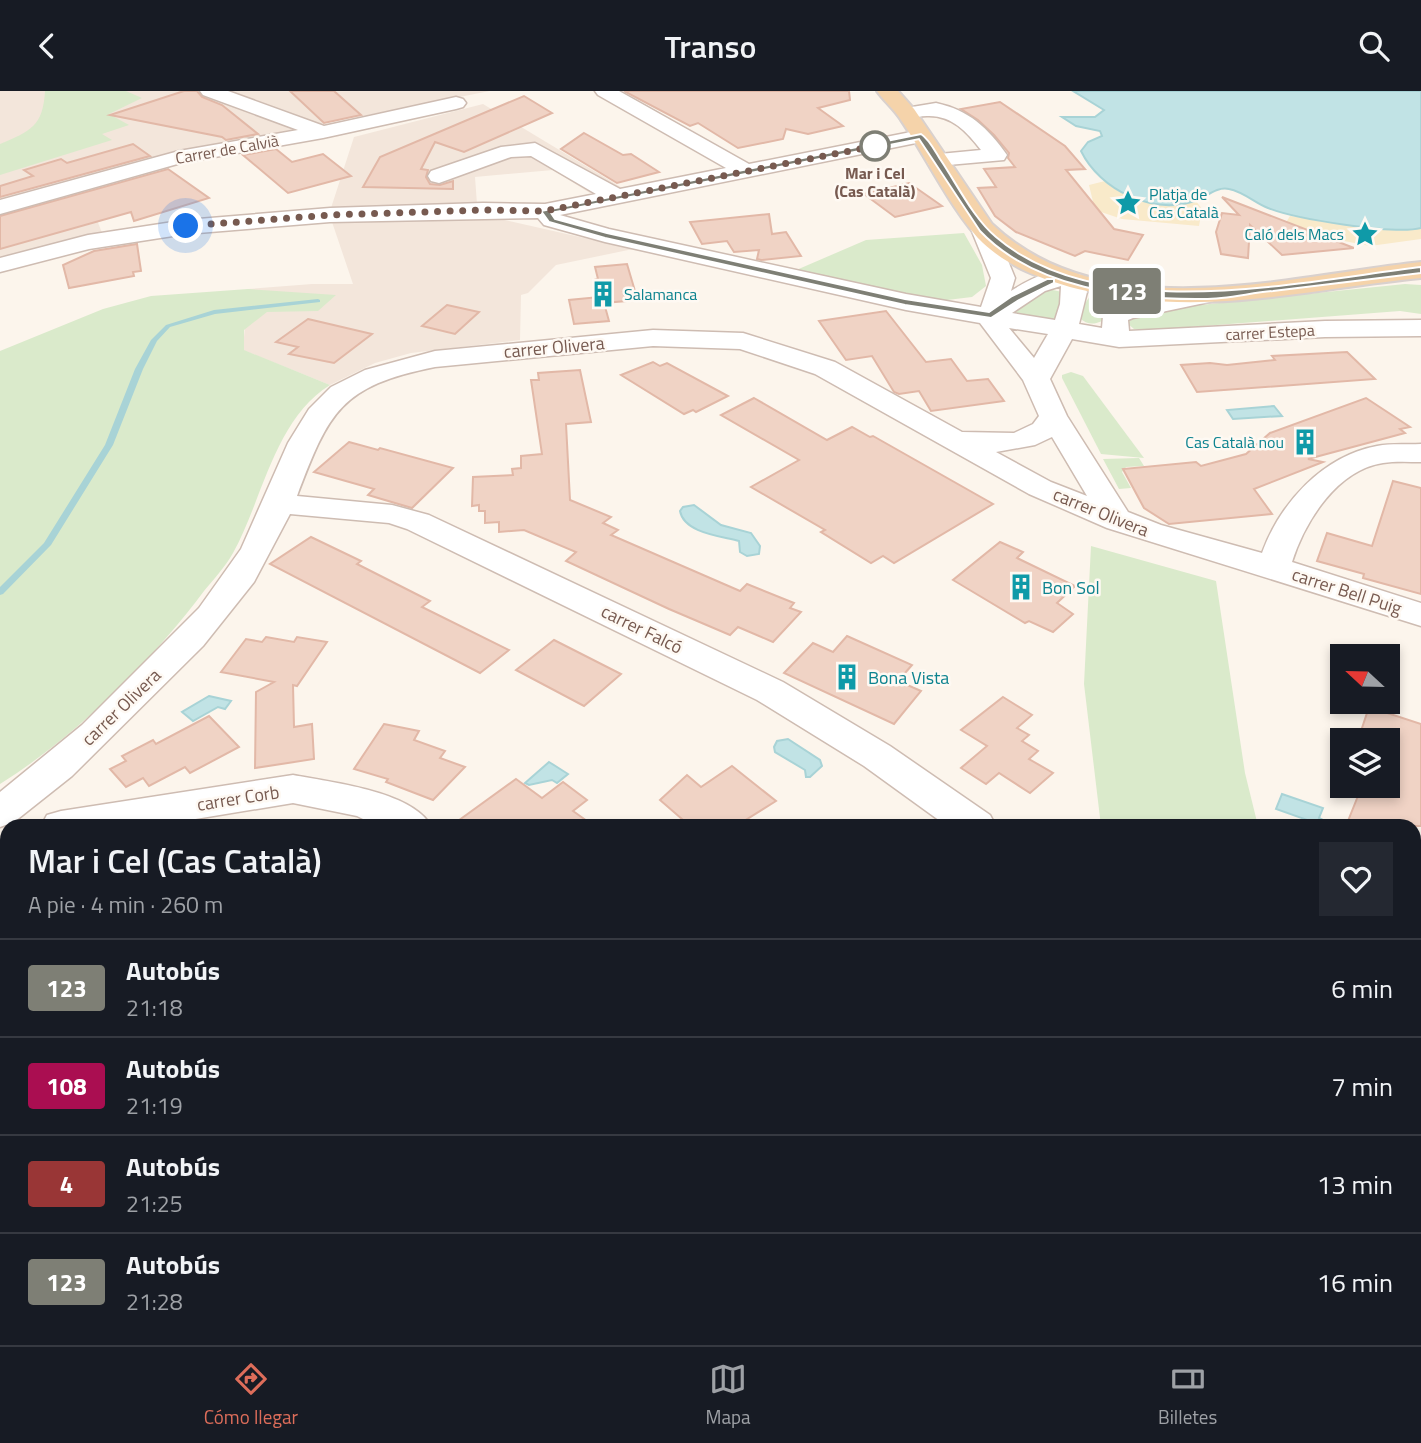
<!DOCTYPE html>
<html lang="es">
<head>
<meta charset="utf-8">
<style>
  :root { --surface:#171b24; --page:#242831; --text:#f1f3f6; --muted:#9ea1a6; --line:#363941; --accent:#dd6d5a }
  body { margin:0; font-family:"Titillium Web",sans-serif; background:var(--page); color:var(--text); height:100vh; display:flex; flex-direction:column; font-size:26px; white-space:nowrap }
  * { box-sizing:border-box; margin:0 }
  p { font-size:23px; color:var(--muted) }
  .icon { flex:none; width:38px; height:38px; fill:none; stroke:currentColor; stroke-width:2; stroke-linecap:round; stroke-linejoin:round }
  .map { position:relative; flex:1; overflow:hidden }
  .details { position:absolute; left:0px; top:728px; width:1421px; height:527px; display:flex; flex-direction:column; background:var(--surface); border-radius:21px 21px 0 0; box-shadow:0 4px 10px #0003 }
  .details>* { flex:none }
  .badge { padding:0 14px; border-radius:5px; font-size:24px; line-height:46px }
  .needle { width:46px; rotate:292deg }
  .controls { position:absolute; left:1330px; top:553px; display:grid; gap:14px }
  .controls a { display:grid; place-items:center; width:70px; height:70px; border-radius:0px; background:var(--surface); box-shadow:0 4px 10px #0003; font-size:35px }
  .you { position:absolute; width:35px; height:35px; margin:-18px; border:5px solid #fff; border-radius:50%; background:#1a73e8; box-shadow:0 0 0 10px #1a73e833 }
  .map>.badge { position:absolute; translate:-50% -50%; box-shadow:0 0 0 4px #fff }
  .round { display:grid; place-items:center; flex:none; width:74px; height:74px; border-radius:0px; background:var(--page) }
  .overview { display:flex; align-items:center; justify-content:space-between; height:119px; padding:0 28px }
  h1 { font-size:33px; font-weight:600; line-height:52px }
  ul { padding:0; list-style:none }
  li { display:flex; align-items:center; gap:21px; height:98px; padding:0 28px; border-top:2px solid var(--line) }
  li div { flex:1 }
  li b { display:block; font-size:26px }
  li em { font-style:normal }
  li .badge { min-width:77px; font-weight:700; text-align:center }
  header { display:flex; justify-content:space-between; align-items:center; height:91px; padding:0 28px; background:var(--surface); font-size:32px; font-weight:600 }
  .dock { display:flex; justify-content:space-around; align-items:center; height:98px; border-top:2px solid var(--line); background:var(--surface); font-size:19px; color:var(--muted) }
  .dock a { display:grid; justify-items:center; gap:4px }
  .dock .current { color:var(--accent) }
  .map>svg:first-child { display:block }
  .residential { fill:#f3e6db }
  .green { fill:#daeacb }
  .sand { fill:#f9eaca }
  .water { fill:#c1e3e5; stroke:#a8d3d6; stroke-width:2 }
  .lines { fill:none; stroke-linecap:round; stroke-linejoin:round }
  .stream { fill:#a8d3d6; fill-rule:evenodd }
  .building { fill:#f0d3c5; stroke:#e2b8a7; stroke-width:2 }
  .minor-casing { stroke:#cebcb2; stroke-width:3 }
  .major-casing { stroke:#d9d1ce; stroke-width:4 }
  .minor { fill:#fff; fill-rule:evenodd }
  .major { fill:#f5d3aa; fill-rule:evenodd }
  .line { fill:#7e7f75; stroke:#fff; stroke-width:2 }
  .walk { stroke:#775a50; stroke-width:7; stroke-dasharray:0 12.6 }
  .stop-dot { fill:#fff; stroke:#7e7f75; stroke-width:3.5 }
  .labels { text-anchor:middle; dominant-baseline:central; stroke-width:5; stroke-linejoin:round; paint-order:stroke }
  .far-street-label { font-size:16px; fill:#775a50; stroke:#fef9f3 }
  .far-stop-label { font-size:16px; font-weight:bold; fill:#775a50; stroke:#fef9f3 }
  .far-culture-label { font-size:16px; fill:#0d838f; stroke:#fef9f3; text-anchor:start }
  .street-label { font-size:18px; fill:#775a50; stroke:#fef9f3 }
  .culture-label { font-size:18px; fill:#0d838f; stroke:#fef9f3; text-anchor:start }
</style>
</head>
<body>
<header><svg class="icon" aria-label="back" viewBox="0 0 24 24"><path d="M15 5l-7 7 7 7"/></svg>Transo<svg class="icon" aria-label="search" viewBox="0 0 24 24"><circle cx="10" cy="10" r="6"/><path d="M15 15l6 6"/></svg></header>
<div class="map">
<svg width="1421" height="1254" viewBox="0 0 1421 1254">
  <rect width="100%" height="100%" fill="#fcf5ec"/>
  <g class="residential">
    <path d="M0 0H490L179 61 0 118Z"/>
    <path d="M483 13 624 98 593 104 553 79 475 86 477 113 331 117 354 46Z"/>
    <path d="M91 113 102 142 0 168V131Z"/>
    <path d="M496 127 633 158 556 174 528 202 521 204 520 249 411 262 375 272 330 294 243 259 248 198 312 193H353L332 131Z"/>
  </g>
  <g class="green">
    <path d="M45 0H126L142 7 109 23 129 34 102 43 112 49 0 84V53C31 40 43 35 45 0Z"/>
    <path d="M964 142 982 174 986 195 972 206 939 210 794 180 866 149Z"/>
    <path d="M1405 193 1421 194V223L1400 220 1151 239 1134 238 1128 233 1127 228 1136 224 1200 214Z"/>
    <path d="M248 198 336 204 318 220 267 221 244 239V259L330 294C274 329 263 408 233 462 225 476 214 488 204 500 152 570 74 647 0 693V260L103 218 151 205Z"/>
    <path d="M1048 198 1067 202 1058 227 1053 230 1012 223 1011 218Z"/>
    <path d="M1090 205 1124 211C1114 223 1094 242 1080 227L1082 217Z"/>
    <path d="M1071 281 1083 285 1144 367 1101 363 1062 287V284Z"/>
    <path d="M1139 367 1144 375 1126 376 1122 381 1131 397 1119 398 1103 368Z"/>
    <path d="M1091 455 1216 490 1245 682 1258 735H1101L1084 593Z"/>
    <path d="M1179 1248H1392L1393 1254H1179Z"/>
  </g>
  <g class="sand">
    <path d="M1105 90C1128 112 1166 116 1196 110L1202 118 1199 135 1122 128 1095 119 1089 94Z"/>
    <path d="M1290 125 1392 138 1421 137V148L1370 155 1282 138Z"/>
  </g>
  <g class="water">
    <path d="M1073 0H1421V137C1395 144 1295 128 1268 117 1255 112 1244 101 1229 98 1217 95 1206 106 1195 110 1152 124 1100 99 1081 60L1088 51 1102 45 1100 40 1076 35 1062 26H1095L1104 19Z"/>
    <path d="M1274 315 1282 325 1233 328 1227 319Z"/>
    <path d="M694 414 721 434 751 442 760 455 759 463 747 465 740 461 739 450C721 445 684 442 680 420L683 416Z"/>
    <path d="M209 605 231 610 225 618 218 616 193 630 182 621Z"/>
    <path d="M788 648 820 669 822 675 810 686H806L805 679 775 661 774 656 777 650Z"/>
    <path d="M549 671 568 683 557 692 552 689 529 694 525 692Z"/>
    <path d="M1282 703 1323 717 1319 727 1325 730 1324 735 1276 718Z"/>
  </g>
  <g class="lines">
    <path class="stream" d="M318 208 320 209V211L215 223 170 236 157 250 143 278 113 354 51 454 3 503 0 504V496L44 452 105 354 135 278 151 249 166 234 214 219Z"/>
  </g>
  <g class="building">
    <path d="M184 0H197L202 6 222 14 258 43 226 49 222 46 110 24Z"/>
    <path d="M290 0H334L361 24 324 32Z"/>
    <path d="M624 0H849L850 9 818 17 843 35 808 43 786 38 783 48 738 57 698 32 690 35Z"/>
    <path d="M524 5 552 22 464 61 435 51 421 78 428 79 426 86 430 93 440 94 453 90V98L363 96 380 66Z"/>
    <path d="M1000 11 1065 55 1085 78 1066 79 1114 138 1143 144 1128 169 1085 160 1075 165 1016 141 995 125 978 97 996 96 984 78 1015 76 1008 67 1009 62 994 44 978 29 961 18Z"/>
    <path d="M584 42 623 64 631 63 659 81 617 92 561 58Z"/>
    <path d="M133 53 150 65 0 106V95L33 85 24 79 61 68 67 72Z"/>
    <path d="M276 58 292 71 323 63 351 85 288 102 243 64Z"/>
    <path d="M168 78 209 107 134 130 131 121 0 158V125Z"/>
    <path d="M909 92 942 115 895 126 864 103Z"/>
    <path d="M1222 106 1354 157 1282 164 1250 134 1248 167 1221 163 1216 141 1222 122 1239 124Z"/>
    <path d="M769 123 772 143 786 141 801 165 761 169 757 168 759 159 734 161 727 150 702 153 690 131Z"/>
    <path d="M137 153 141 180 133 181 134 185 69 197 63 174 94 160Z"/>
    <path d="M627 173 635 200 623 201 626 210 604 212 609 230 574 233 569 209 600 206 594 189 598 188 595 176Z"/>
    <path d="M447 214 479 221 455 243 422 235Z"/>
    <path d="M886 220 926 271 951 268 967 290 988 288 1004 310 931 320 919 300 899 303 894 301 872 265 846 269 819 230Z"/>
    <path d="M308 228 372 243 334 272 289 263 298 256 276 251Z"/>
    <path d="M1347 261 1375 288 1197 301 1181 274 1210 272 1227 274 1275 269 1272 265Z"/>
    <path d="M653 271 660 275 667 272 728 305 696 321 693 319 684 323 621 284Z"/>
    <path d="M580 279 591 331 566 333 570 409 611 426 603 432 618 439 611 444 740 500 747 493 794 512 790 517 801 521 773 551 738 536 730 544 669 518 566 470 576 461 524 439 499 441V431L485 432V420H479V414L472 415 473 386 513 384 512 378 521 377V365L542 363 531 289H539L538 282Z"/>
    <path d="M754 307 827 349 852 336 870 346 873 345 993 413 894 472 883 465 871 472 821 441 825 439 751 396 799 369 721 324Z"/>
    <path d="M1366 307 1410 336 1400 338 1405 342 1308 368 1323 371 1254 398 1272 423 1169 433 1144 417 1123 378 1196 371 1201 375 1246 363 1270 342Z"/>
    <path d="M349 351 378 359 380 357 453 377 412 417 368 404 374 398 314 381Z"/>
    <path d="M1393 390 1421 397V503L1363 487 1364 483 1317 470 1327 442 1372 455Z"/>
    <path d="M311 446 361 470 357 473 430 510 422 516 509 559 480 582 270 473Z"/>
    <path d="M1000 451 1023 461 1017 467 1075 495 1057 512 1073 523 1053 541 1029 530 1025 532 953 489Z"/>
    <path d="M847 545 912 574 898 590 921 600 894 633 784 582 813 552 833 561Z"/>
    <path d="M266 546 294 551 297 546 327 551 297 595 293 594 294 636 312 633 314 668 255 677 256 601 274 591 221 581 246 548 262 551Z"/>
    <path d="M554 549 621 583 584 615 516 579Z"/>
    <path d="M1003 606 1032 624 1017 637 1029 644 1022 650 1038 660 1029 668 1053 682 1030 702 999 682 986 693 961 677 987 655 961 639Z"/>
    <path d="M1369 616 1421 633V735H1346L1362 695H1388V649H1358Z"/>
    <path d="M209 625 239 656 190 682 185 676 149 695 143 687 126 696 110 678 126 670 122 665 153 649 156 653Z"/>
    <path d="M384 633 419 640 414 649 445 660 440 667 465 676 433 709 386 691 388 688 354 678Z"/>
    <path d="M732 675 776 710 736 735H690L660 709 687 684 701 696Z"/>
    <path d="M516 688 542 707 563 691 587 709 573 720 594 735H451Z"/>
  </g>
  <g class="lines">
    <g class="minor-casing">
      <g id="minor">
        <path d="M200 0H228L324 35 456 6 463 8 466 12 463 16 456 18 323 47 181 72 0 123V109L179 60 298 39 203 4Z"/>
        <path d="M595 0H619L749 73 921 39 928 41 931 45 928 49 921 51 560 124 609 138 906 203 981 216 991 187 971 138 975 133H991L995 138 1015 187 1011 200C1036 184 1053 177 1081 184L1087 201 1079 233 1102 237 1103 225 1115 216 1205 197 1214 200 1218 205 1214 210 1133 227 1128 229 1129 240 1325 230 1421 229V245L1325 246 1119 256 1072 248 1050 288 1067 325 1128 421 1161 434 1262 462C1280 412 1323 365 1377 355 1392 352 1406 354 1421 353V371C1409 371 1395 370 1383 372 1337 379 1305 430 1292 471L1421 512V535L1107 437 1029 403 815 283 740 258 653 255 435 276C340 295 329 321 297 405L392 414 429 424 783 591 890 655 990 724 996 735H947L864 675 757 609 407 438 389 432 290 423 254 491 203 555 72 685 14 731 0 736V701L82 634 199 517 241 458 288 352 309 318 331 296 365 279 435 260 653 239 743 242 835 271 962 341 1014 342 1033 333 1039 325 1023 289 980 232 906 219 605 151 544 134 538 127 330 131 186 143 89 158 0 181V167L88 144 186 129 330 117 483 112 545 113 596 103 531 65 511 66 439 92 431 90 428 85 431 80 501 56 535 52 620 98 726 77 598 4ZM1061 195 1060 213 1055 229 1012 222 1045 200ZM1009 237 1048 243 1034 267ZM1052 346 1087 405 1051 391 996 361 1035 354Z"/>
        <path d="M936 12C969 19 988 37 1007 64L1004 69 937 75 929 74 926 69 929 64 981 59C967 41 952 24 927 25 918 25 909 29 900 26L897 22 900 18Z"/>
        <path d="M293 684C330 691 412 700 431 735H377L357 725 293 712 153 735H41L47 724 61 720Z"/>
        <path d="M1414 964 1421 967V1009L1414 1006Z"/>
        <path d="M984 1248H1042L1045 1254H987Z"/>
      </g>
    </g>
    <g class="major-casing">
      <path id="major" d="M877 0H898L914 18 992 133C1104 239 1286 185 1421 171V187C1299 199 1202 228 1078 198 1044 189 1010 177 983 152 954 124 925 64 901 29 894 18 884 10 877 0Z"/>
    </g>
    <use href="#minor" class="minor"/>
    <use href="#major" class="major"/>
  </g>
  <path class="line" d="M921 43C929 48 935 60 940 68 957 93 973 127 996 146 1101 236 1296 191 1421 176V182C1372 188 1322 194 1273 200 1250 202 1227 208 1204 208 1129 209 1034 197 980 140L919 48 551 122 555 128 607 142 905 208 989 221 1012 205 1047 188H1054V192L1019 209 991 227 905 214 605 147 549 131 541 120Z"/>
  <g class="lines">
    <path class="walk" d="M186 135 330 124 483 119 545 120 875 55"/>
  </g>
  <defs>
    <g id="sight-bare" transform="scale(2.1)"><path d="M0-6L1.8-2.2L6-1.7L2.9 1.2L3.7 5.4L0 3.3L-3.7 5.4L-2.9 1.2L-6-1.7L-1.8-2.2Z" fill="#0f9aa8" stroke="#fef9f3" stroke-width="2.5" paint-order="stroke"/></g>
    <g id="building-bare" transform="scale(2.1)"><path d="M-4-6H4V6H1V3H-1V6H-4ZM-2.5-4.3h1.7v1.8h-1.7ZM.8-4.3h1.7v1.8H.8ZM-2.5-1h1.7V.8h-1.7ZM.8-1h1.7V.8H.8Z" fill="#0f9aa8" stroke="#fef9f3" stroke-width="2.5" paint-order="stroke"/></g>
  </defs>
  <g fill-rule="evenodd">
    <use href="#sight-bare" x="1128" y="112"/>
    <use href="#sight-bare" x="1365" y="143"/>
    <use href="#building-bare" x="603" y="203"/>
    <use href="#building-bare" x="1305" y="351"/>
    <use href="#building-bare" x="1021" y="496"/>
    <use href="#building-bare" x="847" y="586"/>
  </g>
  <circle class="stop-dot" cx="875" cy="55" r="14"/>
  <g class="labels">
    <g class="far-street-label">
      <text transform="translate(227 58) rotate(-10)">Carrer de Calvià</text>
      <text transform="translate(1270 241) rotate(-3)">carrer Estepa</text>
    </g>
    <g class="far-stop-label">
      <text x="875" y="82">Mar i Cel<tspan x="875" dy="18">(Cas Català)</tspan></text>
    </g>
    <g class="far-culture-label">
      <text x="1149" y="103">Platja de<tspan x="1149" dy="18">Cas Català</tspan></text>
      <text x="1344" y="143" text-anchor="end">Caló dels Macs</text>
      <text x="624" y="203">Salamanca</text>
      <text x="1284" y="351" text-anchor="end">Cas Català nou</text>
    </g>
    <g class="street-label">
      <text transform="translate(554 256) rotate(-5)">carrer Olivera</text>
      <text transform="translate(1101 421) rotate(22)">carrer Olivera</text>
      <text transform="translate(1347 500) rotate(18)">carrer Bell Puig</text>
      <text transform="translate(642 538) rotate(26)">carrer Falcó</text>
      <text transform="translate(121 616) rotate(-44)">carrer Olivera</text>
      <text transform="translate(238 707) rotate(-9)">carrer Corb</text>
    </g>
    <g class="culture-label">
      <text x="1042" y="496">Bon Sol</text>
      <text x="868" y="586">Bona Vista</text>
    </g>
  </g>
</svg>
<div class="controls">
<a><svg class="needle" viewBox="-14 -14 28 28"><path d="M0-13l5 13h-10z" fill="#e53935"/><path d="M0 13l5-13h-10z" fill="#9ea1a6"/></svg></a>
<a><svg class="icon" aria-label="layers" viewBox="0 0 24 24"><path d="M12 4l9 5-9 5-9-5zM3 14l9 5 9-5"/></svg></a>
</div>
<div class="you" style="left:186px;top:135px"></div>
<b class="badge" style="left:1127px;top:200px;background:#7e7f75;color:#fff">123</b>
<section class="details">
<div class="overview"><div><h1>Mar i Cel (Cas Català)</h1><p>A pie · 4 min · 260 m</p></div><a class="round"><svg class="icon" aria-label="heart" viewBox="0 0 24 24"><path d="M12 20l-8-8c-3-5 5-10 8-4 3-6 11-1 8 4z"/></svg></a></div>
<ul>
<li><span class="badge" style="background:#7e7f75;color:#fff">123</span><div><b>Autobús</b><p>21:18</p></div><em>6 min</em></li>
<li><span class="badge" style="background:#aa0e51;color:#fff">108</span><div><b>Autobús</b><p>21:19</p></div><em>7 min</em></li>
<li><span class="badge" style="background:#993636;color:#fff">4</span><div><b>Autobús</b><p>21:25</p></div><em>13 min</em></li>
<li><span class="badge" style="background:#7e7f75;color:#fff">123</span><div><b>Autobús</b><p>21:28</p></div><em>16 min</em></li>
</ul>
</section>
</div>
<nav class="dock">
<a class="current"><svg class="icon" aria-label="directions" viewBox="0 0 24 24"><path d="M12 3l9 9-9 9-9-9zM9 14v-3h6M13 9l2 2-2 2"/></svg>Cómo llegar</a>
<a><svg class="icon" aria-label="map" viewBox="0 0 24 24"><path d="M3 6l6-2 6 2 6-2v14l-6 2-6-2-6 2zM9 4v14M15 6v14"/></svg>Mapa</a>
<a><svg class="icon" aria-label="tickets" viewBox="0 0 24 24"><path d="M3 7h18v10H3zM15 7v10"/></svg>Billetes</a>
</nav>
</body>
</html>
